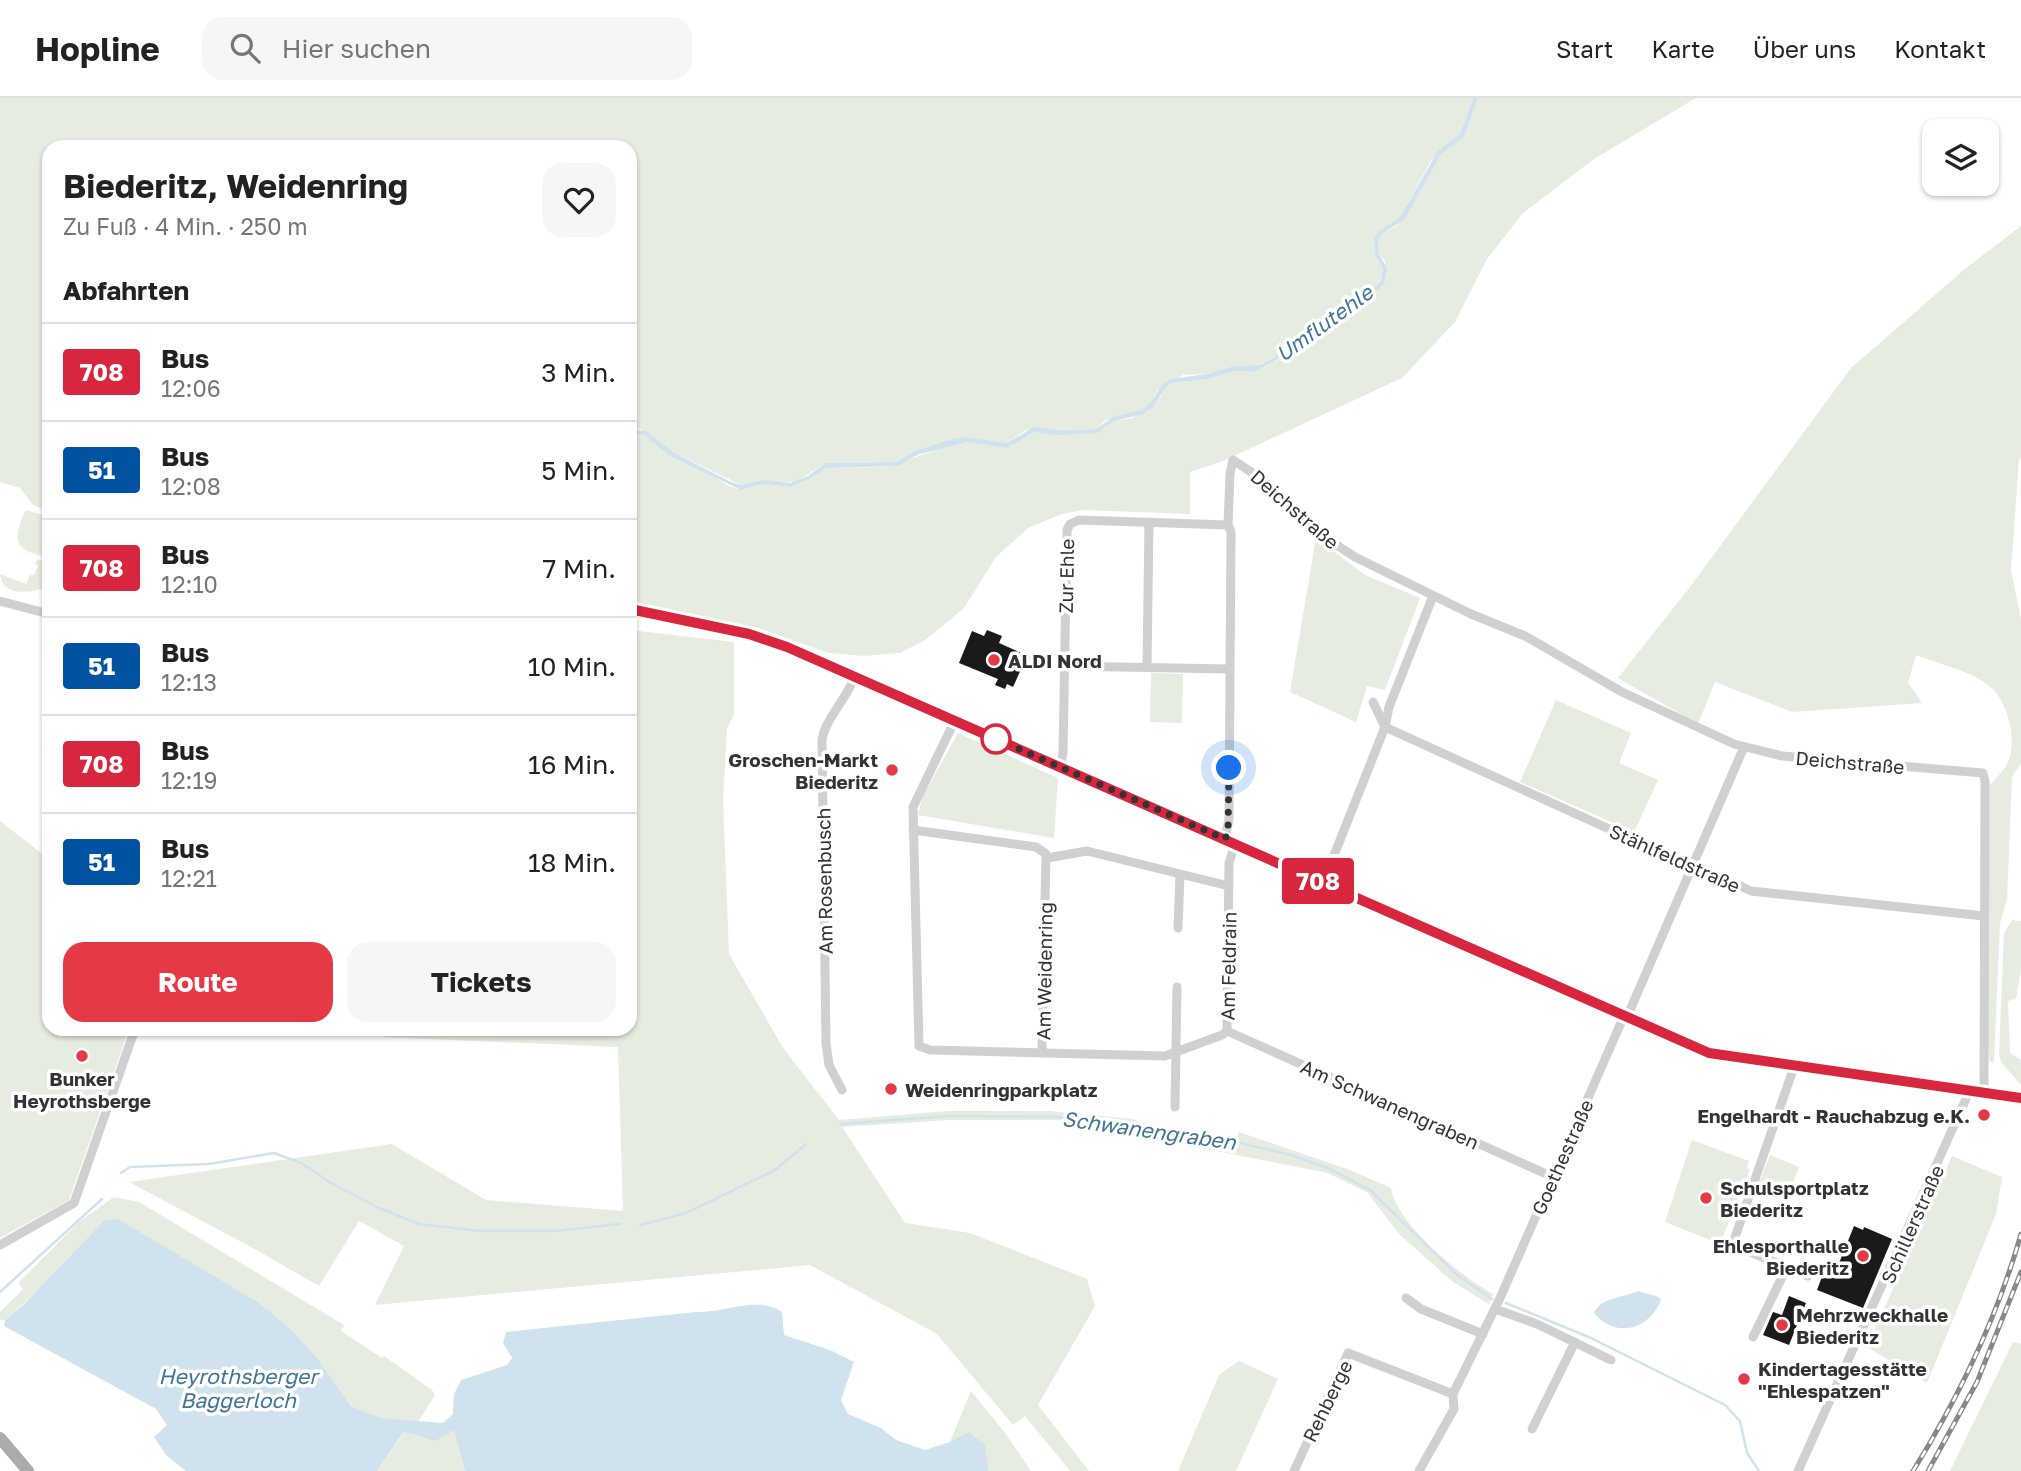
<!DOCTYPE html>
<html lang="de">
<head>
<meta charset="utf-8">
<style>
  :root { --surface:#fff; --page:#f6f6f6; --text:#222; --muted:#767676; --line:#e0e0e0; --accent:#e63946 }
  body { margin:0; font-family:"Golos Text",sans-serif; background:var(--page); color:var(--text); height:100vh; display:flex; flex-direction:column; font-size:26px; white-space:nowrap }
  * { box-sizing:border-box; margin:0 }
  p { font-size:23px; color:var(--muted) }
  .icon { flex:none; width:38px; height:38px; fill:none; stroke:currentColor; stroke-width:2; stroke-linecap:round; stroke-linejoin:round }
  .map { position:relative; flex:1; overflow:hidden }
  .sheet { position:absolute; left:42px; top:42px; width:595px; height:896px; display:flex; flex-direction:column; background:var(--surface); border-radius:21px; box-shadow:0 2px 5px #0004 }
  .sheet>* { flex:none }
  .badge { padding:0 14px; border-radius:5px; font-size:24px; line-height:46px }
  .controls { position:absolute; left:1922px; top:21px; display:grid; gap:14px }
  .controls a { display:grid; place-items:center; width:77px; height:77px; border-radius:14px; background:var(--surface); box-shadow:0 2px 5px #0004; font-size:35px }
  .you { position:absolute; width:35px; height:35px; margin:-18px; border:5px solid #fff; border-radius:50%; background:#1a73e8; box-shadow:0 0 0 10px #1a73e833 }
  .map>.badge { position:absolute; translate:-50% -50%; box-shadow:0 0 0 4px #fff }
  h2 { padding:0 21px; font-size:26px; line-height:63px }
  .round { display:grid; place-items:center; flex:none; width:74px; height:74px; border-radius:21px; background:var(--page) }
  .head { display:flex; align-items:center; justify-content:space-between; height:119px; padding:0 21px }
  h1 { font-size:33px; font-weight:700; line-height:52px }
  .action { display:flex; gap:14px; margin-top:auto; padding:14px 21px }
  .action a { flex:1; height:80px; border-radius:21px; background:var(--accent); color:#fff; font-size:28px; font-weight:700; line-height:80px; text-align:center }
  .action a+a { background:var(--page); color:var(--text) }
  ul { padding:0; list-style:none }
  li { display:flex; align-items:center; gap:21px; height:98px; padding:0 21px; border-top:2px solid var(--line) }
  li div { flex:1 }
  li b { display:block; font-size:26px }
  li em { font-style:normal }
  li .badge { min-width:77px; font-weight:700; text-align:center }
  header { display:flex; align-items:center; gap:42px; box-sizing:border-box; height:98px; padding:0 35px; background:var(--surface); border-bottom:2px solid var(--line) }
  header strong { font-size:33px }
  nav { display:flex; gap:38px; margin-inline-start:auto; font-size:24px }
  .search { width:490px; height:63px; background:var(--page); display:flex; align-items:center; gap:18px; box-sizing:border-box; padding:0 24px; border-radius:21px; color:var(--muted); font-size:26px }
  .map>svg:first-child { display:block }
  .green { fill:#e6ecdf }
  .water { fill:#cfe2ee }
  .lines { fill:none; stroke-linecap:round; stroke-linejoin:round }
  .stream { stroke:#cfe2ee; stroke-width:2.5 }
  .building { fill:#1a1a1a }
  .minor { stroke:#d0d0d0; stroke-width:9 }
  .major { stroke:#ababab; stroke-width:12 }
  .rail-casing { stroke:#888; stroke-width:5 }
  .rail { stroke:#fff; stroke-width:2.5; stroke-dasharray:8; stroke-linecap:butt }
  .line-casing { stroke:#fff; stroke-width:16 }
  .line { stroke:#d7263d; stroke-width:10 }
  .walk { stroke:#333; stroke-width:7; stroke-dasharray:0 12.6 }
  .poi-dot { fill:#e63946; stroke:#fff; stroke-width:2.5 }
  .stop-dot { fill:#fff; stroke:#d7263d; stroke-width:3.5 }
  .labels { text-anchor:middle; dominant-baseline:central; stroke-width:7; stroke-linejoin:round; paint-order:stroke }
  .street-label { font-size:19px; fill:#333; stroke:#fff }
  .poi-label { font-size:19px; font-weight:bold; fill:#333; stroke:#fff; text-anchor:start }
  .water-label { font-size:21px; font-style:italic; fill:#3f7597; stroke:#fff }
</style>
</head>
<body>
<header>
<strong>Hopline</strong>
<div class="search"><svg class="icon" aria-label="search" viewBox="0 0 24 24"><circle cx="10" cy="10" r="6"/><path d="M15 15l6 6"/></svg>Hier suchen</div>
<nav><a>Start</a><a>Karte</a><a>Über uns</a><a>Kontakt</a></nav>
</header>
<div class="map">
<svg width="2021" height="1373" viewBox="0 0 2021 1373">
  <rect width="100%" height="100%" fill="#fff"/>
  <g class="green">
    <path d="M0 0H1473L1460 36 1431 63 1400 119 1380 132 1374 141 1375 157 1383 171V177L1376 188 1349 198 1298 245 1261 267 1233 268 1207 276 1183 277 1158 292 1150 305 1141 312 1106 322 1096 331 1026 332 1007 345 966 339 915 353 896 364 825 365 798 383 782 385 762 382 741 387 673 354 641 331H630V49H49V413L33 407 20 390 0 384Z"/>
    <path d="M1478 0H1696L1594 61 1523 115 1487 161 1455 224 1402 280 1221 364 1190 374V416L1083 412 1062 416 1028 430 996 459 964 510 925 542 900 555 863 558 829 555 758 530 630 503V335L644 337 729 388 741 392 763 386 791 389 810 381 826 370 886 369 954 346 966 344 1007 350 1034 334 1082 336 1104 331 1115 323 1133 320 1159 301 1166 289 1172 285 1208 281 1234 273 1254 274 1287 257 1301 249 1351 202 1379 192 1384 185 1385 163 1379 155 1378 142 1383 135 1398 127 1441 56 1464 39Z"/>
    <path d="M2021 128V360L2019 361 2011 472 2021 521V666L2012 678 2007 801 2000 825 1994 965 1990 964 1988 951 1989 688C1996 680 2005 672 2009 662 2017 639 2007 600 1987 586 1967 572 1939 566 1916 557L1908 585 1922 605 1792 614 1715 584 1698 626 1618 580 1690 489 1851 270 1966 170Z"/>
    <path d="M26 412 49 419V445L42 458C11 451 14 437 26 412Z"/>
    <path d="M1316 440 1365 477 1420 500 1385 592 1367 588 1356 624 1290 594Z"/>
    <path d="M37 461 49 466V489C32 494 3 501 0 476L26 486 30 477H34L38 467 35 466Z"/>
    <path d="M630 532 734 544V616L727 631 723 702 729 856 783 950 839 1022 948 1013H1049L1133 1021 1166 1033 1196 1032 1237 1040 1239 1034 1350 1072 1391 1090C1397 1127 1460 1177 1493 1196L1489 1206 1453 1184 1399 1136 1368 1095 1328 1075 1059 1022H949L842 1029 905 1125 970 1135 1087 1181 1095 1208 1038 1307 1089 1373H1070L1025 1318 1013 1327 937 1236 810 1167 375 1207 404 1148 359 1123 319 1188 251 1149 129 1084 392 1046 486 1102 623 1113 618 949 383 939 384 931H630Z"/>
    <path d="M1151 575 1183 576 1182 625 1150 624Z"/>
    <path d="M1556 602 1631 635 1619 665 1658 682 1634 734 1520 684Z"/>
    <path d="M958 635 1058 680 1054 740 918 717 922 700Z"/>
    <path d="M0 723 45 758 49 757V931H129L69 1102 0 1140Z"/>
    <path d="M2012 822 2021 823V871L2016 901 2008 903 2010 955 2021 962V987L2001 964 1999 956 2004 836Z"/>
    <path d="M1692 1042 1749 1063 1747 1070 1750 1072 1720 1146 1665 1124Z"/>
    <path d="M1770 1057 1799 1069 1787 1099 1758 1088Z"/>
    <path d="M1952 1058 2002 1079 1996 1116 1927 1285 1867 1249Z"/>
    <path d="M114 1099 139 1104 344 1227 341 1233 382 1260 384 1258 432 1292 435 1297 418 1324 381 1320 351 1308 318 1261 291 1231 259 1205 50 1181 5 1222H0V1214L23 1191 18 1185 80 1123Z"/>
    <path d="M2013 1244 2021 1246V1373H1950Z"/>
    <path d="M1239 1263 1278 1281 1236 1373H1178L1219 1277Z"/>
    <path d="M971 1293 1005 1335 1031 1373H989L985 1347 950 1344Z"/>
    <path d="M454 1331 465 1373H377L405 1334 419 1339Z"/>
  </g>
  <g class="water">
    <path d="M1473 0H1478L1464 39 1441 56 1404 122 1383 135 1378 142 1379 155 1387 171 1384 185 1379 192 1352 202 1341 210 1301 249 1254 274 1234 273 1208 281 1172 285 1166 289 1153 309 1143 316 1115 323 1097 335 1058 337 1034 334 1007 350 966 344 917 357 898 368 826 370 810 381 791 389 763 386 741 392 670 358 644 337 630 335V331L646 333 673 354 731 384 741 387 762 382 790 385 808 378 825 365 896 364 915 353 953 341 966 339 1007 345 1034 329 1058 332 1096 331 1113 319 1141 312 1150 305 1163 286 1170 281 1207 276 1233 268 1261 267 1298 245 1349 198 1376 188 1381 182 1383 171 1375 157 1374 141 1380 132 1400 119 1438 53 1460 36Z"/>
    <path d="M118 1121 259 1205 291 1231 318 1261 351 1308 381 1320 443 1325 453 1316 454 1296 461 1282 507 1267 512 1260 503 1245 506 1234 696 1214C724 1215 758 1197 782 1214L784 1237 830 1252 854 1264 841 1302 848 1316 881 1330 896 1342 925 1352 950 1344 969 1334 985 1347 989 1373H465L454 1332 435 1343 404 1334 377 1373H186L166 1357 154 1339 167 1327 156 1311 4 1228 5 1222 24 1206 105 1122Z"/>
    <path d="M1638 1193 1659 1199 1661 1202C1649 1232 1616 1241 1594 1215 1601 1199 1623 1200 1638 1193Z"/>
  </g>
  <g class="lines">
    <g class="stream">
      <path d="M840 1026 948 1018 1060 1019 1169 1036 1198 1035 1291 1057 1330 1071 1370 1092 1456 1176 1492 1201"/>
      <path d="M121 1075 130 1069 209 1066 274 1055 301 1065 331 1085 377 1109 419 1126 480 1133H555L620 1126"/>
      <path d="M640 1127 686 1115 775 1072 806 1046"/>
      <path d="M0 1194 102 1101"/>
      <path d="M1506 1205 1591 1240 1725 1307 1740 1323 1747 1355 1759 1373"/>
    </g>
  </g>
  <g class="building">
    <path d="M987 532 1002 538 999 545 1030 559 1026 568 1023 567 1013 589 1007 586 1005 591 995 587 998 581 959 565 972 533 984 538Z"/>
    <path d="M1854 1128 1863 1132 1864 1129 1892 1141 1863 1210 1817 1192 1823 1176 1833 1180Z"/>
    <path d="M1789 1198 1806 1205 1789 1247 1763 1237 1773 1214 1782 1217Z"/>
  </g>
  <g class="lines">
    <g class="minor">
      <path d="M0 503 49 516"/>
      <path d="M630 511 749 536 787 549 1709 955 2021 1000"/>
      <path d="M1065 568 1229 571"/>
      <path d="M1147 569 1149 424"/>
      <path d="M1373 604 1384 627"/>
      <path d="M955 622 913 709 919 948 930 952 1165 958 1222 937 1227 933"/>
      <path d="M1385 629 1684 765 1701 770 1751 793 1984 818"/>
      <path d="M1060 669 1063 655 1067 432 1070 426 1079 422 1228 427"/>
      <path d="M913 732 1036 749 1046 756 1042 955"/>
      <path d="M1225 741 1229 721 1231 434 1228 427 1230 376 1233 362 1262 381 1329 442 1355 459 1471 516 1525 538 1622 594 1734 646 1782 658 1983 675 1985 683 1984 994"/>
      <path d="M1047 760 1087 753 1229 788"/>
      <path d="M1323 785 1385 629 1389 609 1433 498"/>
      <path d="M1178 830 1180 777"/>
      <path d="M1627 919 1744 649"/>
      <path d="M1227 933 1553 1079"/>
      <path d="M1227 933 1229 765 1235 746"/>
      <path d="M1794 969 1734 1142 1743 1151 1808 1178"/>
      <path d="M842 992 829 967 826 945 822 643C823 624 848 599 855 578"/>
      <path d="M1175 1009 1177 889"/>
      <path d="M0 1147 74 1105 135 931"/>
      <path d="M1406 1200 1421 1211 1483 1236"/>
      <path d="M1495 1211 1537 1226 1611 1262"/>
      <path d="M1753 1239 1787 1169"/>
      <path d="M1532 1331 1575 1244"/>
      <path d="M1294 1373 1348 1255 1453 1296"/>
      <path d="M1419 1373 1454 1311 1453 1296 1500 1200 1624 918"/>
      <path d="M1798 1373 1970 992"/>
    </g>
    <path class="major" d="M0 1340 28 1373"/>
    <g class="rail-casing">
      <g id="rail">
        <path d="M1913 1373C1959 1299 1997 1220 2021 1136"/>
        <path d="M1928 1373 1977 1284 2021 1174"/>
      </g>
    </g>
    <use href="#rail" class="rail"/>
  </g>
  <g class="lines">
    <g class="line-casing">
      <path id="line" d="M630 511 749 536 787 549 1709 955 2021 1000"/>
    </g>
    <use href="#line" class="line"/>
    <path class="walk" d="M996 641 1225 741 1228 734 1229 670"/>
  </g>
  <g class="poi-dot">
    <circle cx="994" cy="562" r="7"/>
    <circle cx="892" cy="672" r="7"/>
    <circle cx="82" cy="958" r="7"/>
    <circle cx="891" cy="991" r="7"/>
    <circle cx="1984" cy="1017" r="7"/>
    <circle cx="1706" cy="1100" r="7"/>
    <circle cx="1863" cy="1158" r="7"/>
    <circle cx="1782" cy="1227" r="7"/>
    <circle cx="1744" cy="1281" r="7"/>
  </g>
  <circle class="stop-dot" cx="996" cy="641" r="14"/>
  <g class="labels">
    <g class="street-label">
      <text transform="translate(1295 411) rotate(41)">Deichstraße</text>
      <text transform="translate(1066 478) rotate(-89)">Zur Ehle</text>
      <text transform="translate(1850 664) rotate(5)">Deichstraße</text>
      <text transform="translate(1675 760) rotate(24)">Stählfeldstraße</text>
      <text transform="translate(824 783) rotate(-91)">Am Rosenbusch</text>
      <text transform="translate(1228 868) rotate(-89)">Am Feldrain</text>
      <text transform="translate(1044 873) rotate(-89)">Am Weidenring</text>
      <text transform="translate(1390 1006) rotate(24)">Am Schwanengraben</text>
      <text transform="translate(1562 1059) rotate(-66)">Goethestraße</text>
      <text transform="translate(1912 1126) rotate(-66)">Schillerstraße</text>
      <text transform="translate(1327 1303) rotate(-64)">Rehberge</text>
    </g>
    <g class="poi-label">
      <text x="1008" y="562">ALDI Nord</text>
      <text x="878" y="661" text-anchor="end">Groschen-Markt<tspan x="878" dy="22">Biederitz</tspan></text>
      <text x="82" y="980" text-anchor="middle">Bunker<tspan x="82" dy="22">Heyrothsberge</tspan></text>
      <text x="905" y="991">Weidenringparkplatz</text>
      <text x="1970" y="1017" text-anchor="end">Engelhardt - Rauchabzug e.K.</text>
      <text x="1720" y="1089">Schulsportplatz<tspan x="1720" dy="22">Biederitz</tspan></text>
      <text x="1849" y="1147" text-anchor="end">Ehlesporthalle<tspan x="1849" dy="22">Biederitz</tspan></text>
      <text x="1796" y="1216">Mehrzweckhalle<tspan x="1796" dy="22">Biederitz</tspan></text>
      <text x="1758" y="1270">Kindertagesstätte<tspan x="1758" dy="22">"Ehlespatzen"</tspan></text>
    </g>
    <g class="water-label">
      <text transform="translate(1324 225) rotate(-36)">Umflutehle</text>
      <text transform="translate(1149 1032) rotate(8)">Schwanengraben</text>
      <text x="238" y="1278">Heyrothsberger<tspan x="238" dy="24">Baggerloch</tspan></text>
    </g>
  </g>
</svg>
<div class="controls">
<a><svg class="icon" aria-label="layers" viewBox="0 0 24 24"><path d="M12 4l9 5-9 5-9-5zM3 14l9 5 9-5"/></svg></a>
</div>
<div class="you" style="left:1229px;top:670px"></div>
<b class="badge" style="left:1318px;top:783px;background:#d7263d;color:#fff">708</b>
<section class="sheet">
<div class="head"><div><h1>Biederitz, Weidenring</h1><p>Zu Fuß · 4 Min. · 250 m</p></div><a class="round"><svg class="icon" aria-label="heart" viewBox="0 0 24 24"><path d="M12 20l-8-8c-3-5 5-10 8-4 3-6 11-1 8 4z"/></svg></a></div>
<h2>Abfahrten</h2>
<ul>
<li><span class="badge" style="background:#d7263d;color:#fff">708</span><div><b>Bus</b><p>12:06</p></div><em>3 Min.</em></li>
<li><span class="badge" style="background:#0152a1;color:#fff">51</span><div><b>Bus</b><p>12:08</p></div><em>5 Min.</em></li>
<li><span class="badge" style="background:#d7263d;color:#fff">708</span><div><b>Bus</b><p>12:10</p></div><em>7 Min.</em></li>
<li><span class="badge" style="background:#0152a1;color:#fff">51</span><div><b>Bus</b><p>12:13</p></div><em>10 Min.</em></li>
<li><span class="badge" style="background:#d7263d;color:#fff">708</span><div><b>Bus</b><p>12:19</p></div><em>16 Min.</em></li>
<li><span class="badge" style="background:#0152a1;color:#fff">51</span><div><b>Bus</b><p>12:21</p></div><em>18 Min.</em></li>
</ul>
<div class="action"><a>Route</a><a>Tickets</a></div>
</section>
</div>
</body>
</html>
